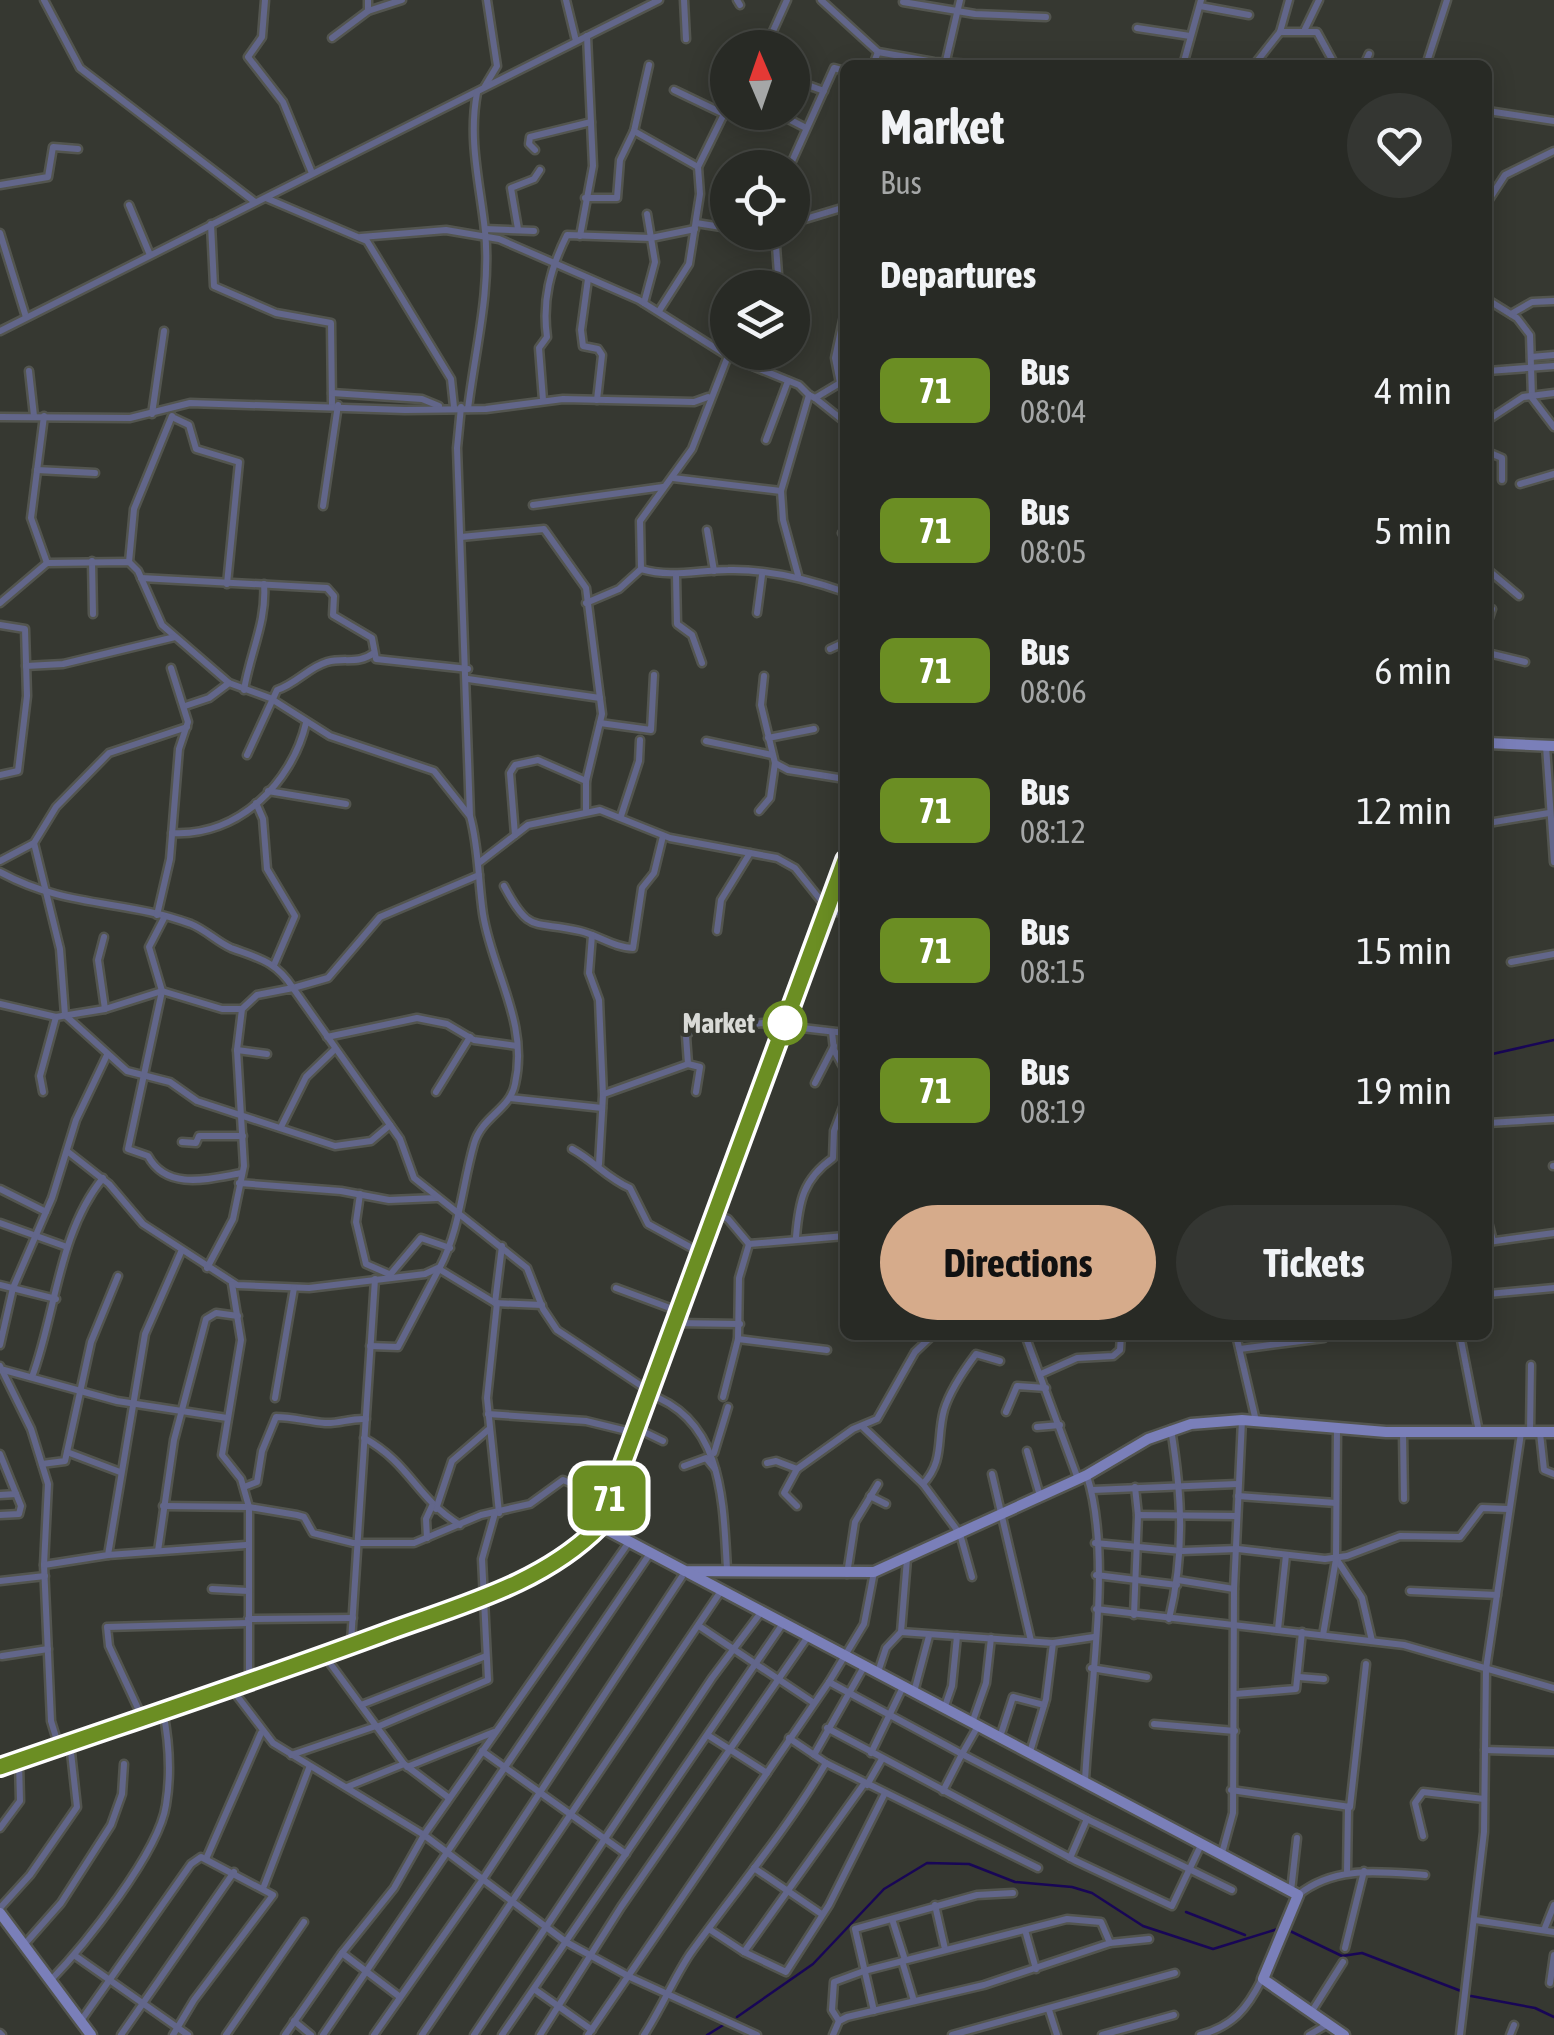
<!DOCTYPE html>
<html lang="en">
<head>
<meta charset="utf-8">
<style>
  :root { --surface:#282a25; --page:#343632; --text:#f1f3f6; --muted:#a5a7a7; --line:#444642; --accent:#d6ab8b }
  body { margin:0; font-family:"Asap Condensed",sans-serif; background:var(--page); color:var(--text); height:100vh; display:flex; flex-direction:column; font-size:38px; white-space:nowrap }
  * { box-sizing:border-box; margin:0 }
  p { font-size:32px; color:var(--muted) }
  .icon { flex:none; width:55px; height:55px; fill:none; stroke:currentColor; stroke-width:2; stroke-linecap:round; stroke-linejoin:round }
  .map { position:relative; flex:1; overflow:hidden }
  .drawer { position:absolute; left:840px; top:60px; width:652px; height:1280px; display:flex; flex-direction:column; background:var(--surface); border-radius:15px; box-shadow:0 5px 25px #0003,0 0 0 2px var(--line) }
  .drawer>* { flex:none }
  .badge { padding:0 20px; border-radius:15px; font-size:35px; line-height:65px }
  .needle { width:65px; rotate:358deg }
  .tools { position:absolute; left:710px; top:30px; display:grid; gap:20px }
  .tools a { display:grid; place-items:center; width:100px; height:100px; border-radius:50%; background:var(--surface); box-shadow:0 5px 25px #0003,0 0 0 2px var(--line); font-size:50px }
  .map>.badge { position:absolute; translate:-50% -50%; box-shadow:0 0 0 5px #fff }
  h2 { padding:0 40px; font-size:38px; line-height:90px }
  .round { display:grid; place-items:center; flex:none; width:105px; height:105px; border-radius:52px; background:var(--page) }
  .summary { display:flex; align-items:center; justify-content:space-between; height:170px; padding:0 40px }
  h1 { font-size:48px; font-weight:700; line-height:75px }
  .primary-button { display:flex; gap:20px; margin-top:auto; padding:20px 40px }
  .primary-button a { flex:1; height:115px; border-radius:60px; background:var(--accent); color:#111; font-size:40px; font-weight:700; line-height:115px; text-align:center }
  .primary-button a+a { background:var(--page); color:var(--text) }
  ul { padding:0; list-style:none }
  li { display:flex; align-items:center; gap:30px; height:140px; padding:0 40px }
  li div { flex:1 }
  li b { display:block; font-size:38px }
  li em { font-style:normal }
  li .badge { min-width:110px; font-weight:700; text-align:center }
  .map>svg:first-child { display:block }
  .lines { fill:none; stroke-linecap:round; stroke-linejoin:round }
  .stream { stroke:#180656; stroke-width:2.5 }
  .street-casing { stroke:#53554f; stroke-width:11 }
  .secondary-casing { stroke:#53554f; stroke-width:15 }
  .street { stroke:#62668a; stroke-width:6 }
  .secondary { stroke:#7a7fb9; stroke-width:10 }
  .line-casing { stroke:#fff; stroke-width:22 }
  .line { stroke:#6b8e23; stroke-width:15 }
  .stop-dot { fill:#fff; stroke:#6b8e23; stroke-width:5 }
  .labels { text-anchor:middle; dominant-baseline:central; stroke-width:8; stroke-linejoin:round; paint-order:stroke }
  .stop-label { font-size:28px; font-weight:bold; fill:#d9dad6; stroke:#363831; text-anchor:end }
</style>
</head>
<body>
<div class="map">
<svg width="1554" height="2035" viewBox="0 0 1554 2035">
  <rect width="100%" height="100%" fill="#363831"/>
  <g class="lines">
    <g class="stream">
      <path d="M1488 1055 1554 1040"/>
      <path d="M1186 1912 1245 1935"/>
      <path d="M1290 1931 1342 1956 1362 1953 1461 1991"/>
      <path d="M1471 1996 1535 2008 1554 2017"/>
      <path d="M737 2017 813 1964 884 1889 927 1863 969 1864 1015 1882 1072 1887 1092 1893 1143 1926 1213 1949 1281 1928"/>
      <path d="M707 2035 725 2024"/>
    </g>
    <g class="street-casing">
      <g id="street">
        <path d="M44 0 80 68 255 202"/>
        <path d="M265 0 262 37 248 57 283 102 312 173"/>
        <path d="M368 0V11L402 0"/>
        <path d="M566 0 576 41"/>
        <path d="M684 0 686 39"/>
        <path d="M737 0 740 5"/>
        <path d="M821 0 878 52 934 62 993 65"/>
        <path d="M903 2 975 14 1046 17"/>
        <path d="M1200 6 1249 15"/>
        <path d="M1137 28 1190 36"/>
        <path d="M1305 29 1319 0"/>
        <path d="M1280 32H1317L1335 65"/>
        <path d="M332 38 368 11"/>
        <path d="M776 48 773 31 787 0"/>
        <path d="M649 65 634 131 698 167"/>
        <path d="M873 65 878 52"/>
        <path d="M945 65 960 0"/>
        <path d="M1183 65 1201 0"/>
        <path d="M1254 65 1280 32 1289 0"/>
        <path d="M1364 65 1369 54"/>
        <path d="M1426 65 1447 0"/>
        <path d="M792 72 802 83 824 91"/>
        <path d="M485 86 497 66 487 0"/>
        <path d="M1488 111 1554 121"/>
        <path d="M775 112 806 128"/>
        <path d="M535 150 529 144 530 137 591 122"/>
        <path d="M789 168 834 68 845 71"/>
        <path d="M0 185 48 177 53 147 78 149"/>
        <path d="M266 198 367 241 451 379 454 407"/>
        <path d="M585 198H617L620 160 634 131"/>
        <path d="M1488 201 1505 175 1554 151"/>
        <path d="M129 205 150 255"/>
        <path d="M696 223 728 228"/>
        <path d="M792 223 845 207"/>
        <path d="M211 224 214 286 276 313 331 323 332 405"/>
        <path d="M485 229 534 231"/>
        <path d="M518 229 511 188 534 179 540 170"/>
        <path d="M775 232 779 288"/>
        <path d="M0 233 26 317"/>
        <path d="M580 236 593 166 587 36"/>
        <path d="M361 237 446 230 499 239 639 300 728 356 799 385 809 395"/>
        <path d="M588 279 581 330 583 346 598 349 602 355 597 400"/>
        <path d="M1488 300 1517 318 1530 335 1532 398 1554 427"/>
        <path d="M644 303 655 262 647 214"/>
        <path d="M659 311 689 264 700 194 698 167 724 114 674 90"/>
        <path d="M1511 314 1532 302 1554 301"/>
        <path d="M0 331 659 0"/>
        <path d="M1531 357 1554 355"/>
        <path d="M763 370 777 352"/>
        <path d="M29 371 34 416"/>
        <path d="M1488 371 1554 366"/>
        <path d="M332 393 422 399 439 406"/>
        <path d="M809 395 815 398 840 383 835 358 845 311"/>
        <path d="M815 398 845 422"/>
        <path d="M543 400 539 348 547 337C542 301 550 269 567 235L651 238 695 229"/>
        <path d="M468 409C475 350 491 291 485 231 480 184 468 140 477 93"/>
        <path d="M152 414 164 331"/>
        <path d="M44 416 31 518 47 563"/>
        <path d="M0 417 130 418 190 403 405 410 486 409 563 399 694 402 708 397"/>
        <path d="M172 417 189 425 196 449 239 462 227 584"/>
        <path d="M1488 420 1523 397 1554 393"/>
        <path d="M766 440 788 381"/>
        <path d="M1488 452 1502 458V480"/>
        <path d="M37 470 95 473"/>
        <path d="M673 478 781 491"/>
        <path d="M1520 484 1554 474"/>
        <path d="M533 505 663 487"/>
        <path d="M323 506 338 405"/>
        <path d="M707 530 714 571"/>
        <path d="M842 533 845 532"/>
        <path d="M461 537 544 529 586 588 602 714 586 781V810"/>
        <path d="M92 561 93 614"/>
        <path d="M129 562 134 509 172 416"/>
        <path d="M641 569 640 521 692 449 728 356"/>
        <path d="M641 569C672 578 697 570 728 570 768 569 808 579 845 592"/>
        <path d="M1488 570 1519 596"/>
        <path d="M676 575 677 624 692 635 702 663"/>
        <path d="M798 575 783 520 781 491 809 395"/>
        <path d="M141 578 327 588 334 596 333 615 372 638 376 659 468 669"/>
        <path d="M0 603 47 563 129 562 138 571 162 625 229 683 270 698 330 736 434 771 469 815"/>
        <path d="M586 603 619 589 641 569"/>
        <path d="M757 613 762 575"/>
        <path d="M1488 621 1492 609"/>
        <path d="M0 625 25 629 27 696 18 771 0 775"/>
        <path d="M830 649 845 642"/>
        <path d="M1488 653 1525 662"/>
        <path d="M26 666 63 664 175 637"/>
        <path d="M764 676 761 705 775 763 788 770 845 779"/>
        <path d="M468 679 600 698"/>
        <path d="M244 690C250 653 267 621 264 584"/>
        <path d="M185 706 209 698 229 683"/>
        <path d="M600 723 651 730 654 675"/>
        <path d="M768 738 814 729"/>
        <path d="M706 741 772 755"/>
        <path d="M1546 746 1554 862"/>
        <path d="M247 755 277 690C296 684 309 667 327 662 346 657 357 665 374 653"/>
        <path d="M268 791 346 804"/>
        <path d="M256 803 263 819 267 869 295 916 274 965"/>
        <path d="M759 811 770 798 775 763"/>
        <path d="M621 816 639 761 640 740"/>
        <path d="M1488 823 1549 813"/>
        <path d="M172 833C238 837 292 783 306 723"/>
        <path d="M515 835 510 773 515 765 538 760 586 781"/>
        <path d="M34 843 60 949 65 1015 127 1071 170 1082 197 1101 335 1146 371 1141 390 1125"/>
        <path d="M0 861 34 843 56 807 109 753 187 727"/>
        <path d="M480 862 528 825 600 810 670 838 777 858 795 868 827 908"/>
        <path d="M0 872C68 909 124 899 191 924 206 930 217 942 231 948 258 958 276 961 293 988L328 978 380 917 479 875"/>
        <path d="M504 886C530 935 533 920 580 931 598 935 615 948 633 948L642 888 654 873 663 836"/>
        <path d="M828 911 845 913"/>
        <path d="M157 915 170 859 179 749 188 722 171 668"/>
        <path d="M164 918 149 947 162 991 128 1149 148 1156C167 1191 208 1179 242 1173"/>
        <path d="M717 931 721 900 750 853"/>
        <path d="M592 935 589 973 599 1000 603 1095 599 1164"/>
        <path d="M104 937 98 960 105 1009"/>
        <path d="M1511 962 1554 954"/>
        <path d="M0 1004 56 1017 105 1009 162 991 222 1009H242"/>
        <path d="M785 1026 845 1033"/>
        <path d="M832 1032 834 1050 845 1070"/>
        <path d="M327 1037 417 1018 447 1024 474 1040 517 1046"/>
        <path d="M237 1050 267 1054"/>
        <path d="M688 1064 686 1036 691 1030 763 1023 783 1028"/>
        <path d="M815 1083 834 1046"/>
        <path d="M43 1092 40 1076 56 1017"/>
        <path d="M436 1092 470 1037"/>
        <path d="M604 1094 688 1064 700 1067 696 1092"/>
        <path d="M510 1098 602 1108"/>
        <path d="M1488 1123 1554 1119"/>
        <path d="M281 1127 306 1077 334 1050"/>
        <path d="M182 1142 196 1143 199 1136H243"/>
        <path d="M572 1149C594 1161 607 1178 630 1188L648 1224 699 1252"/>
        <path d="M67 1151 109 1184 143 1224 237 1285 309 1288 425 1274 440 1267C460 1229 462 1186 474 1144 482 1116 510 1110 515 1084 529 1023 492 971 483 914 478 880 479 848 470 816L457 448 461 407"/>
        <path d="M1553 1166H1554"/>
        <path d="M239 1183 341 1191 389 1200 437 1198"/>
        <path d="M0 1189 46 1212"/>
        <path d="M360 1194 356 1222 366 1264 389 1274"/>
        <path d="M1488 1196V1216"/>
        <path d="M714 1213 728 1219 749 1244 845 1236"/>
        <path d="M1488 1222 1493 1241"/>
        <path d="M0 1223 67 1247"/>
        <path d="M796 1237C799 1201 803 1179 833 1158L834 1131 845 1102"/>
        <path d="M1488 1242 1554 1233"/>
        <path d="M207 1268 233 1219 244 1166 237 1050 242 1009 257 995 293 988 400 1139 414 1178 527 1268 543 1309 557 1330 649 1391"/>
        <path d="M439 1269 495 1303 542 1305"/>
        <path d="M389 1276 421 1238 450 1248"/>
        <path d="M232 1284 241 1340 222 1455 241 1479 249 1507V1680"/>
        <path d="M0 1285 56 1299"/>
        <path d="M616 1288 678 1311"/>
        <path d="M1488 1294 1554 1288"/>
        <path d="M495 1303 502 1246"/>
        <path d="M497 1303 487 1398 499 1513"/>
        <path d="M674 1323 740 1324"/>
        <path d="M1025 1335 1078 1479"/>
        <path d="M1236 1335 1256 1421"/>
        <path d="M1460 1335 1479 1432"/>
        <path d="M738 1339 827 1350"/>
        <path d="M0 1345 13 1288 52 1198 76 1120 107 1055"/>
        <path d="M370 1346 398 1347 440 1267"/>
        <path d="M1240 1349 1324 1338"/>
        <path d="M0 1366 31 1429 48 1484 44 1565 51 1721 59 1747"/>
        <path d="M4 1370 117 1401 227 1418"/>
        <path d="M1041 1374 1077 1358 1113 1356 1120 1350 1121 1335"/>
        <path d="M32 1377C56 1313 58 1233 103 1178"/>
        <path d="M648 1394C724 1419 723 1504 727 1569"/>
        <path d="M723 1397 738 1339 739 1278 749 1244"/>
        <path d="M275 1398 294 1288"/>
        <path d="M1006 1412 1017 1386 1046 1388"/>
        <path d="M488 1414 586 1421 631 1432"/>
        <path d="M634 1427 663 1441"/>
        <path d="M863 1427 923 1484"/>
        <path d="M1037 1427 1060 1425"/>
        <path d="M1403 1432 1404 1499"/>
        <path d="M1530 1432 1531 1365"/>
        <path d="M1540 1433 1544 1470 1554 1474"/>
        <path d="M364 1438C411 1464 415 1497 460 1525"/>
        <path d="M1027 1451 1040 1496"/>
        <path d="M67 1452 120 1472"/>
        <path d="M714 1453 728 1407"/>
        <path d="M0 1454 21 1506 19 1514 0 1515"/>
        <path d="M767 1463 776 1461 797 1469 853 1429 877 1419 915 1352 933 1335"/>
        <path d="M42 1464 65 1461 91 1342 118 1276"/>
        <path d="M684 1466 706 1458 715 1469"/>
        <path d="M797 1469 784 1493 797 1506"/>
        <path d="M992 1474 1031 1641"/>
        <path d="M244 1487 257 1482 262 1451 276 1417C293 1417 309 1422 325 1423 338 1424 351 1418 366 1419"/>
        <path d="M1135 1487 1138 1515"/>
        <path d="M1092 1490 1237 1484"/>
        <path d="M0 1495 16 1494"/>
        <path d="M870 1496 886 1504"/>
        <path d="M1238 1496 1336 1503"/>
        <path d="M163 1506 249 1507 297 1515 304 1517 313 1533 353 1543H414L481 1515 530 1504 563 1480 609 1499"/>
        <path d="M436 1509 452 1461 488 1430"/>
        <path d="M427 1538 426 1519 432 1506"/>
        <path d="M1095 1543 1182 1551 1238 1549 1325 1559 1347 1556 1400 1536 1460 1537 1482 1508 1508 1509"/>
        <path d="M158 1551 174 1440 206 1319 216 1313 238 1316"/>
        <path d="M108 1555 246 1545"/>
        <path d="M907 1559 901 1632 1053 1643 1046 1699 1030 1752"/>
        <path d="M1337 1560 1362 1598 1372 1641"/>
        <path d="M44 1565 108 1555 145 1334 181 1252"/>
        <path d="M847 1574 855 1522 878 1484"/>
        <path d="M1096 1575 1177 1585"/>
        <path d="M972 1577 960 1534 923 1484C945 1460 936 1439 944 1410 950 1390 964 1370 976 1354L1000 1361"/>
        <path d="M1178 1580 1234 1589"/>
        <path d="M0 1581 45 1576"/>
        <path d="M212 1589 248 1591"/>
        <path d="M1410 1591 1497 1595"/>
        <path d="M1096 1609 1404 1645 1554 1688"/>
        <path d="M1134 1615 1138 1515 1237 1516"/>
        <path d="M248 1619 353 1618"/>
        <path d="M1169 1619C1185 1553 1182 1496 1171 1429"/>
        <path d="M699 1626 814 1703"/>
        <path d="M1278 1629 1286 1555"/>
        <path d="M1323 1635 1336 1559 1337 1427"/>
        <path d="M351 1642 375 1279"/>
        <path d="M1053 1643 1094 1637"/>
        <path d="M324 1655 404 1764 449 1798"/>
        <path d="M2 1656 48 1649"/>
        <path d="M1091 1668 1147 1677"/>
        <path d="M878 1672 886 1648 901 1632"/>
        <path d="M1299 1677 1324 1679"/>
        <path d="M829 1682 962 1754 943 1791"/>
        <path d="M231 1688 273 1743 424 1835 566 1942 630 1977 757 2035"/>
        <path d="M914 1692 929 1636"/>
        <path d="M1235 1694 1296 1689 1302 1632"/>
        <path d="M361 1705 486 1656"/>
        <path d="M944 1709 952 1686 957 1636"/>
        <path d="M142 1717 109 1646 107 1627 248 1623"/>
        <path d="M972 1723 986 1683 991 1638"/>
        <path d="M1154 1724 1235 1731"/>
        <path d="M978 1726 962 1754 1087 1819 1070 1858"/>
        <path d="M377 1727 488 1680 482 1559 495 1513"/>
        <path d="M827 1728 1076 1861 1172 1906 1201 1845"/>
        <path d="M709 1736 767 1773"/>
        <path d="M1000 1737 1013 1697 1044 1705"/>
        <path d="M789 1738 826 1763"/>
        <path d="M1485 1750 1554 1752"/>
        <path d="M482 1751 626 1854"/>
        <path d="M871 1753 903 1687"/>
        <path d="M291 1755 376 1726"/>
        <path d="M814 1755 865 1665"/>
        <path d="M407 1767 494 1732"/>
        <path d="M1085 1781C1089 1695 1113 1556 1087 1476"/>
        <path d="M864 1784 744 1952 786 1972 829 1905 884 1795"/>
        <path d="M867 1785 882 1759"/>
        <path d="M347 1787 404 1764"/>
        <path d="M1231 1790 1350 1807 1366 1664"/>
        <path d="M1087 1819 1232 1890"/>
        <path d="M0 1828 20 1801 19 1762"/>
        <path d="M1423 1836 1415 1803 1423 1792 1484 1799"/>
        <path d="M1222 1853 1233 1813 1234 1589 1242 1420"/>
        <path d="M206 1859 261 1733"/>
        <path d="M754 1868 820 1913"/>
        <path d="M1347 1873 1348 1808"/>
        <path d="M264 1886 309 1768"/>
        <path d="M1291 1891 1297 1838"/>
        <path d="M1298 1895C1335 1865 1381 1872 1425 1875"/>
        <path d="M935 1905 945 1949"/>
        <path d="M0 1908 30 1875 77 1807 70 1743"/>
        <path d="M1475 1920 1554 1932"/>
        <path d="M893 1922 905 1960"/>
        <path d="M709 1929 744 1952"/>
        <path d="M1025 1930 1036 1969"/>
        <path d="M1544 1930 1554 1905"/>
        <path d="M24 1945 61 1903 111 1825 122 1794 124 1764"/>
        <path d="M1345 1948 1364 1871"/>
        <path d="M342 1953 400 1997"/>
        <path d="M74 1955 188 2035"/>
        <path d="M902 1961 914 2001"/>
        <path d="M50 1981C84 1946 159 1852 166 1805 171 1775 169 1741 163 1711"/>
        <path d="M1550 1983 1554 1955"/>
        <path d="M534 1989 592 2030"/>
        <path d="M1049 2010 1057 2035"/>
        <path d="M874 2011 855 1929 977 1895 1013 1893"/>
        <path d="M1312 2011 1343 1962"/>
        <path d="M294 2021 311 2035"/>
        <path d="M839 2021 832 2010 834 1982 864 1971 1067 1919 1101 1922 1110 1943"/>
        <path d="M80 2022 191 1864 201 1857 273 1895 194 2000 173 2035"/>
        <path d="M0 2033 2 2035"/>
        <path d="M121 2035 234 1872"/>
        <path d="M226 2035 304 1922"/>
        <path d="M285 2035 342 1953 394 1888 424 1835 629 1542"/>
        <path d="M323 2035 649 1555"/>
        <path d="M374 2035 481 1882 685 1572"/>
        <path d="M422 2035 721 1591"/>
        <path d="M474 2035 712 1678 762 1611"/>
        <path d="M502 2035 784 1622"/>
        <path d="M540 2035 621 1907 809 1635"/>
        <path d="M588 2035 829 1682 864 1624 874 1572"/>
        <path d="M644 2035C661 2009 674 1978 690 1954 736 1890 786 1831 826 1763L1038 1868"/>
        <path d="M833 2035 839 2021 847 2017 984 1985 1110 1943 1149 1939"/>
        <path d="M952 2035 1175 1973"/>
        <path d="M1102 2035 1174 2015"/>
        <path d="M1200 2035C1233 2026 1247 2009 1262 1979"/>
        <path d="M1309 2035 1328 2024"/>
        <path d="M1460 2035 1484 1832 1486 1669 1521 1433"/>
        <path d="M1510 2035 1514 2025"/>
      </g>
    </g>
    <g class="secondary-casing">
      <g id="secondary">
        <path d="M1488 743 1554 746"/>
        <path d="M600 1526 685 1571 874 1572 1087 1475 1148 1439 1191 1424 1242 1420 1386 1432H1554"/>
        <path d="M689 1573 1298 1895 1263 1979 1344 2035"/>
        <path d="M0 1767 509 1587 554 1564 600 1526 845 860"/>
        <path d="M0 1913 91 2035"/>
      </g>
    </g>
    <use href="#street" class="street"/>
    <use href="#secondary" class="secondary"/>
  </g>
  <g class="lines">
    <g class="line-casing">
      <path id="line" d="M0 1767C130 1722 261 1679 390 1631 464 1604 544 1583 600 1526L845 860"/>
    </g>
    <use href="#line" class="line"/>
  </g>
  <circle class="stop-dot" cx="785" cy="1023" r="20"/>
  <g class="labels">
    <g class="stop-label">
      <text x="755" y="1023">Market</text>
    </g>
  </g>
</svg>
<div class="tools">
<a><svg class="needle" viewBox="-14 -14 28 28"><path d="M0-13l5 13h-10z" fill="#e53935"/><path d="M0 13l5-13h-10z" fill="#a5a7a7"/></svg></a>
<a><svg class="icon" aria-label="locate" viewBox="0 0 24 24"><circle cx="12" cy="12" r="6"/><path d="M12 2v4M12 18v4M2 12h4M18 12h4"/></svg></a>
<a><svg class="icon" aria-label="layers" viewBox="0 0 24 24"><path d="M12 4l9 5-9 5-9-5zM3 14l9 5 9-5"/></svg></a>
</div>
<b class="badge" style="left:609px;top:1498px;background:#6b8e23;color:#fff">71</b>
<section class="drawer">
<div class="summary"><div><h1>Market</h1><p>Bus</p></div><a class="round"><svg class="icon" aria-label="heart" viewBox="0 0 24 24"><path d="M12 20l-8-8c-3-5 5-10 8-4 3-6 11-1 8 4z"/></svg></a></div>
<h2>Departures</h2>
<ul>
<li><span class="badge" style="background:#6b8e23;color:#fff">71</span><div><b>Bus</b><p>08:04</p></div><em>4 min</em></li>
<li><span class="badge" style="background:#6b8e23;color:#fff">71</span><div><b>Bus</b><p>08:05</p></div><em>5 min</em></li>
<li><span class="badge" style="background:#6b8e23;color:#fff">71</span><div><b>Bus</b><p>08:06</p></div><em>6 min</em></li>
<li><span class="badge" style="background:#6b8e23;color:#fff">71</span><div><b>Bus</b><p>08:12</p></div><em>12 min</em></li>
<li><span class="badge" style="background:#6b8e23;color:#fff">71</span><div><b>Bus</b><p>08:15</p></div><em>15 min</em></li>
<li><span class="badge" style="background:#6b8e23;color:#fff">71</span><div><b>Bus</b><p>08:19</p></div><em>19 min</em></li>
</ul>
<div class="primary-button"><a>Directions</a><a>Tickets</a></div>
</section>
</div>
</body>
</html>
